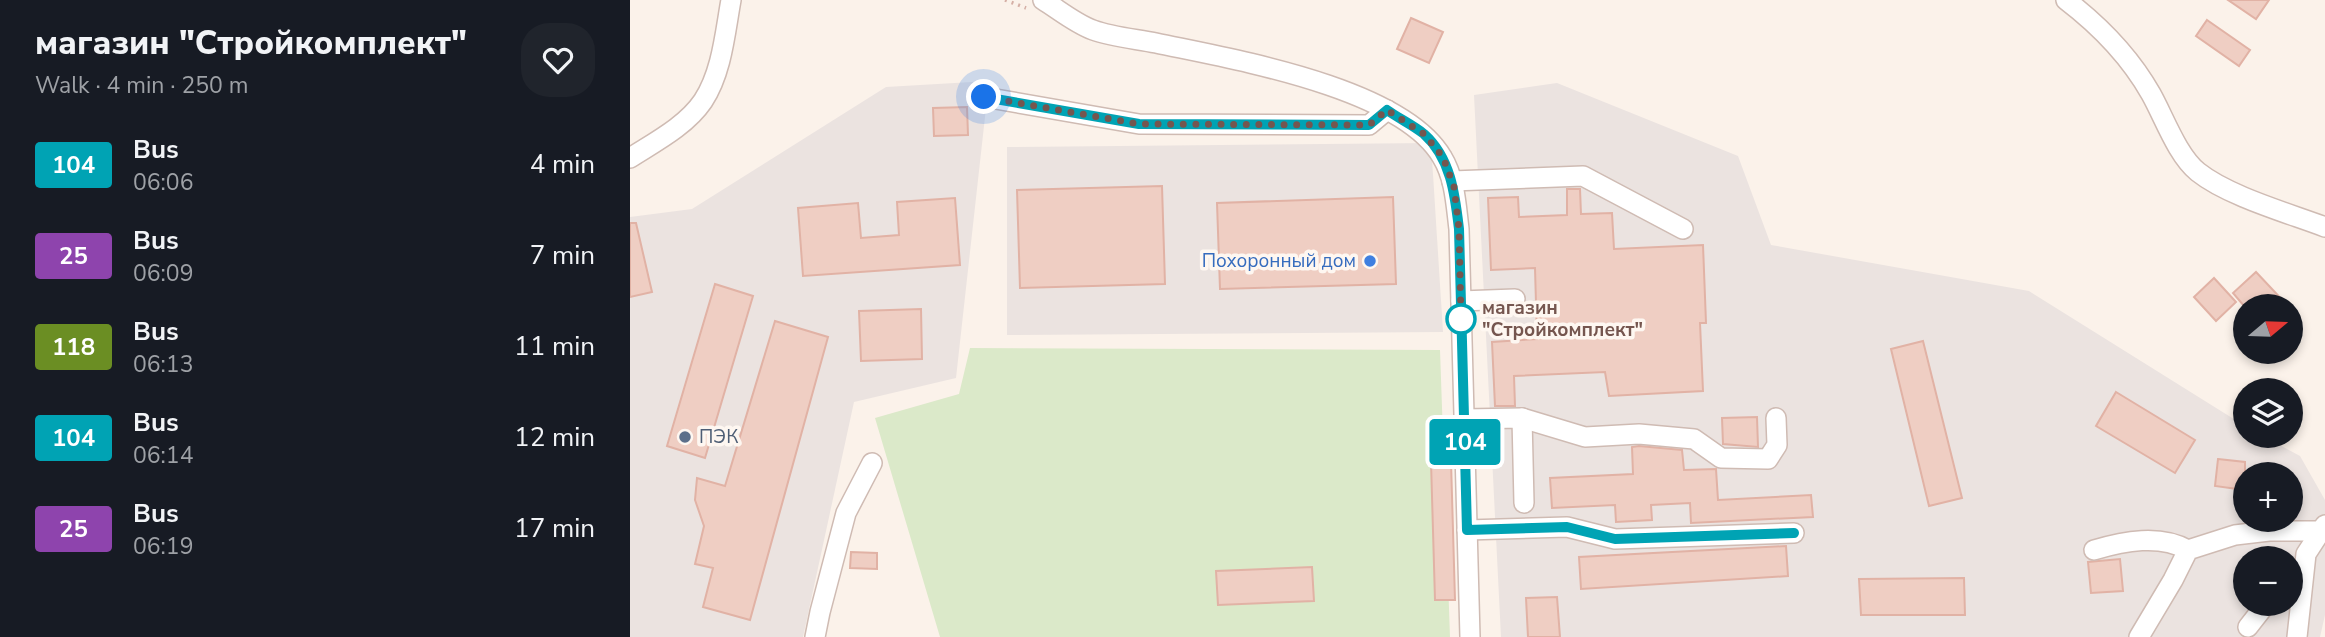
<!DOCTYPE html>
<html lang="en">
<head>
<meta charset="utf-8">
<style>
  :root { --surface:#171b24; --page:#20242c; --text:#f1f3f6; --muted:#9ea1a6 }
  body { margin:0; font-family:"Nunito Sans",sans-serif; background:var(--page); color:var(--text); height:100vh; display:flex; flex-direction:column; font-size:26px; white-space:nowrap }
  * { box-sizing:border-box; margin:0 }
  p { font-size:23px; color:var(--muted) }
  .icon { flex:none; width:38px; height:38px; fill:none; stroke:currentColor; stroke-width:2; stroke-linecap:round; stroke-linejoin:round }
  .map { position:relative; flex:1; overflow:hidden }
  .details { display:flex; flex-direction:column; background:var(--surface); width:630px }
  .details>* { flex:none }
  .badge { padding:0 14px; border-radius:5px; font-size:24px; line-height:46px }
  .needle { width:46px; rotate:71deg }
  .controls { position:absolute; left:1603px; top:294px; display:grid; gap:14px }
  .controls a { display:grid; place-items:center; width:70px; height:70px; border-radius:50%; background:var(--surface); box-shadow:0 4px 10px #0003; font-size:35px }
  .you { position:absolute; width:35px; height:35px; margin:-18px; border:5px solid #fff; border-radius:50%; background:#1a73e8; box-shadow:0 0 0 10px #1a73e833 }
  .map>.badge { position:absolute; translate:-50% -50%; box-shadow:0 0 0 4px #fff }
  .round { display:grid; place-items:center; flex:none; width:74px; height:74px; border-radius:28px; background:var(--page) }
  .headline { display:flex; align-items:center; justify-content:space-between; height:119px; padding:0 35px }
  h1 { font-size:33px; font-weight:800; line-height:52px }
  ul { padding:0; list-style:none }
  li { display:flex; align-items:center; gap:21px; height:91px; padding:0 35px }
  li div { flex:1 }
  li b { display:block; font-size:26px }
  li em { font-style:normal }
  li .badge { min-width:77px; font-weight:700; text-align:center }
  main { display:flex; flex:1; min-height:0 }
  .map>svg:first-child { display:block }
  .industrial { fill:#ebe3e0; fill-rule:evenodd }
  .green { fill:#dbe9c9 }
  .building { fill:#efcec3; stroke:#e1b2a5; stroke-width:2 }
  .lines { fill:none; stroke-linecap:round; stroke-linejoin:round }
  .minor-casing { stroke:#cfbbb3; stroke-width:22 }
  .path { stroke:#d5b0a6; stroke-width:3.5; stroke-dasharray:2 5; stroke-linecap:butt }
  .minor { stroke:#fff; stroke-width:19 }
  .line-casing { stroke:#fff; stroke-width:16 }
  .line { stroke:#00a3b4; stroke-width:10 }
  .walk { stroke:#75564f; stroke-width:7; stroke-dasharray:0 12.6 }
  .shop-dot { fill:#3f7fe0; stroke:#fef7f1; stroke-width:2.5 }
  .stop-dot { fill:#fff; stroke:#00a3b4; stroke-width:3.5 }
  .service-dot { fill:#5c6f8a; stroke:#fef7f1; stroke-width:2.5 }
  .labels { text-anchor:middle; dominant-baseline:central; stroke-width:7; stroke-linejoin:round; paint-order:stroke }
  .shop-label { font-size:19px; fill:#366cbe; stroke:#fef7f1; text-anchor:end }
  .stop-label { font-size:19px; font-weight:bold; fill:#75564f; stroke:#fef7f1; text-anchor:start }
  .service-label { font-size:19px; fill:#4e5e75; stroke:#fef7f1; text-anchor:start }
</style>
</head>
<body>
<main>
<section class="details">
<div class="headline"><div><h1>магазин &quot;Стройкомплект&quot;</h1><p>Walk · 4 min · 250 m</p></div><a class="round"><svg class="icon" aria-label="heart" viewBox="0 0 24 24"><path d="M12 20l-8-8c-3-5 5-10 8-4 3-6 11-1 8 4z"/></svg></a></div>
<ul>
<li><span class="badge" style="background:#00a3b4;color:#fff">104</span><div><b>Bus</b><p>06:06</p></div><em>4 min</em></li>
<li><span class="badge" style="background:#8e44ad;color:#fff">25</span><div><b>Bus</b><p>06:09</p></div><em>7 min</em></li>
<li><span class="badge" style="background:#6b8e23;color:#fff">118</span><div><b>Bus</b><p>06:13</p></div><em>11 min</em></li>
<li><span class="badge" style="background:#00a3b4;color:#fff">104</span><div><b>Bus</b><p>06:14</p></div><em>12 min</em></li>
<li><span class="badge" style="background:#8e44ad;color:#fff">25</span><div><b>Bus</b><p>06:19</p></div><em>17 min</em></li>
</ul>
</section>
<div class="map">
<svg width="1695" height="637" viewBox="0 0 1695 637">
  <rect width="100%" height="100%" fill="#fbf2ea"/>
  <g class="industrial">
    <path d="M359 81 326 378 224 402 173 637H0V217L62 209 256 87Z"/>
    <path d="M927 83 1108 156 1141 245 1399 291 1615 426V436H1633L1670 456 1695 500V615L1690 637H871L844 95ZM1615 474H1661V520H1615ZM1615 558H1661V604H1615Z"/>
    <path d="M801 143 813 332 377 335V147Z"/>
  </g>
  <path class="green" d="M340 348 810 350 820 637H310L245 418 329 394Z"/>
  <g class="building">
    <path d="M1598 0H1639L1626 19Z"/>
    <path d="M781 18 813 32 799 63 767 49Z"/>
    <path d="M1577 20 1620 50 1609 66 1566 36Z"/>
    <path d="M337 107 338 135 304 136 303 108Z"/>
    <path d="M532 186 535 284 390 288 387 190Z"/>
    <path d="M937 189H950L951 214 982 213 984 249 1073 245 1076 323H1070L1073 391 979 396 975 372 884 376 885 406H865L862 342 907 339 905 268 861 270 858 198 888 197 889 217 937 215Z"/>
    <path d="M763 197 766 284 590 289 587 203Z"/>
    <path d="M325 198 330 265 173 276 168 208 228 203 231 238 269 235 267 202Z"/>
    <path d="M0 223H6L22 292 0 297Z"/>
    <path d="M1626 272 1658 306H1614L1603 293Z"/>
    <path d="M1584 278 1606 302 1586 321 1564 297Z"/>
    <path d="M85 284 123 296 75 458 37 446Z"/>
    <path d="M291 309 292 359 231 361 229 311Z"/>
    <path d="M145 321 198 337 120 620 73 607 83 568 65 564 74 526 65 500 67 478 95 486Z"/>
    <path d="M1293 341 1332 498 1299 506 1261 349Z"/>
    <path d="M1486 392 1565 440 1545 473 1466 426Z"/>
    <path d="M1127 417 1128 447 1093 444 1092 418Z"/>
    <path d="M820 426 825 600H805L800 427Z"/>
    <path d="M1009 446 1052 450 1054 470 1086 469 1088 500 1181 495 1183 517 1061 523 1060 503 1021 505 1022 520 986 522 985 505 922 508 920 478 1003 474 1002 447Z"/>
    <path d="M1588 459 1615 462V490L1585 486Z"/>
    <path d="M1156 546 1158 576 951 589 949 557Z"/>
    <path d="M221 552 247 553V569L220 568Z"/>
    <path d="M1490 559 1493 591 1461 593 1458 562Z"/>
    <path d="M682 567 684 601 588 605 586 571Z"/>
    <path d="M1334 578 1335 615H1231L1229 579Z"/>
    <path d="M927 597 930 637H898L896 598Z"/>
  </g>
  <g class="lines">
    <g class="minor-casing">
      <g id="minor">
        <path d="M413 0C429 10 446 24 463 30 482 37 506 39 526 43 601 59 771 87 812 157 825 178 826 205 829 229L840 637"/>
        <path d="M1436 0C1470 26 1500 57 1521 94 1534 117 1547 155 1568 172 1598 196 1658 213 1695 227"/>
        <path d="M354 97 509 124 739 125 757 110"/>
        <path d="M0 158C25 142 56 126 73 101 92 72 95 33 101 0"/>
        <path d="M822 181 953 176 1053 229"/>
        <path d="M831 301 885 299"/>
        <path d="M892 418 894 503"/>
        <path d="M834 419 892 418 955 437 1009 434 1064 439 1091 458 1138 459 1147 445 1146 418"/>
        <path d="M837 530 937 527 985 539 1164 533"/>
        <path d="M1464 550C1494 541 1530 534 1558 550"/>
        <path d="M1618 627 1636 604"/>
        <path d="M185 637 190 612 216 513 242 463"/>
        <path d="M1509 637 1543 580 1558 550 1605 535 1639 531H1690"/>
        <path d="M1667 637 1676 554 1695 525"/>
      </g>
    </g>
    <path class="path" d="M375 0 396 8"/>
    <use href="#minor" class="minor"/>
  </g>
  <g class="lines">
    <g class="line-casing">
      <path id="line" d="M354 97 509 124 739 125 757 110C768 118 783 125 794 134 821 158 825 195 829 229L837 530 937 527 985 539 1164 533"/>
    </g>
    <use href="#line" class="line"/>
    <path class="walk" d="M354 97 509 124 739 125 757 110 794 134 813 157 824 187 829 229 831 319"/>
  </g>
  <circle class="shop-dot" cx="740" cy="261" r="7"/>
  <circle class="stop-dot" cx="831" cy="319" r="14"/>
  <circle class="service-dot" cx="55" cy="437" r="7"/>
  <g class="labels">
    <g class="shop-label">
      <text x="726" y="261">Похоронный дом</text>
    </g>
    <g class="stop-label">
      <text x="852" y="308">магазин<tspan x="852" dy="22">"Стройкомплект"</tspan></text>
    </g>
    <g class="service-label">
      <text x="69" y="437">ПЭК</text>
    </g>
  </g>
</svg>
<div class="controls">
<a><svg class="needle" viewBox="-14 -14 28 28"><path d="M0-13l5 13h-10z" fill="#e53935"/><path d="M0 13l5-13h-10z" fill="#9ea1a6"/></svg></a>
<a><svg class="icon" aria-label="layers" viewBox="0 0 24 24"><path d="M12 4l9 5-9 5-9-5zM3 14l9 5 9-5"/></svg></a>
<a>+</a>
<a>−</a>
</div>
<div class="you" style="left:354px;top:97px"></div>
<b class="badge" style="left:835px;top:442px;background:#00a3b4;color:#fff">104</b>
</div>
</main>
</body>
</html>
